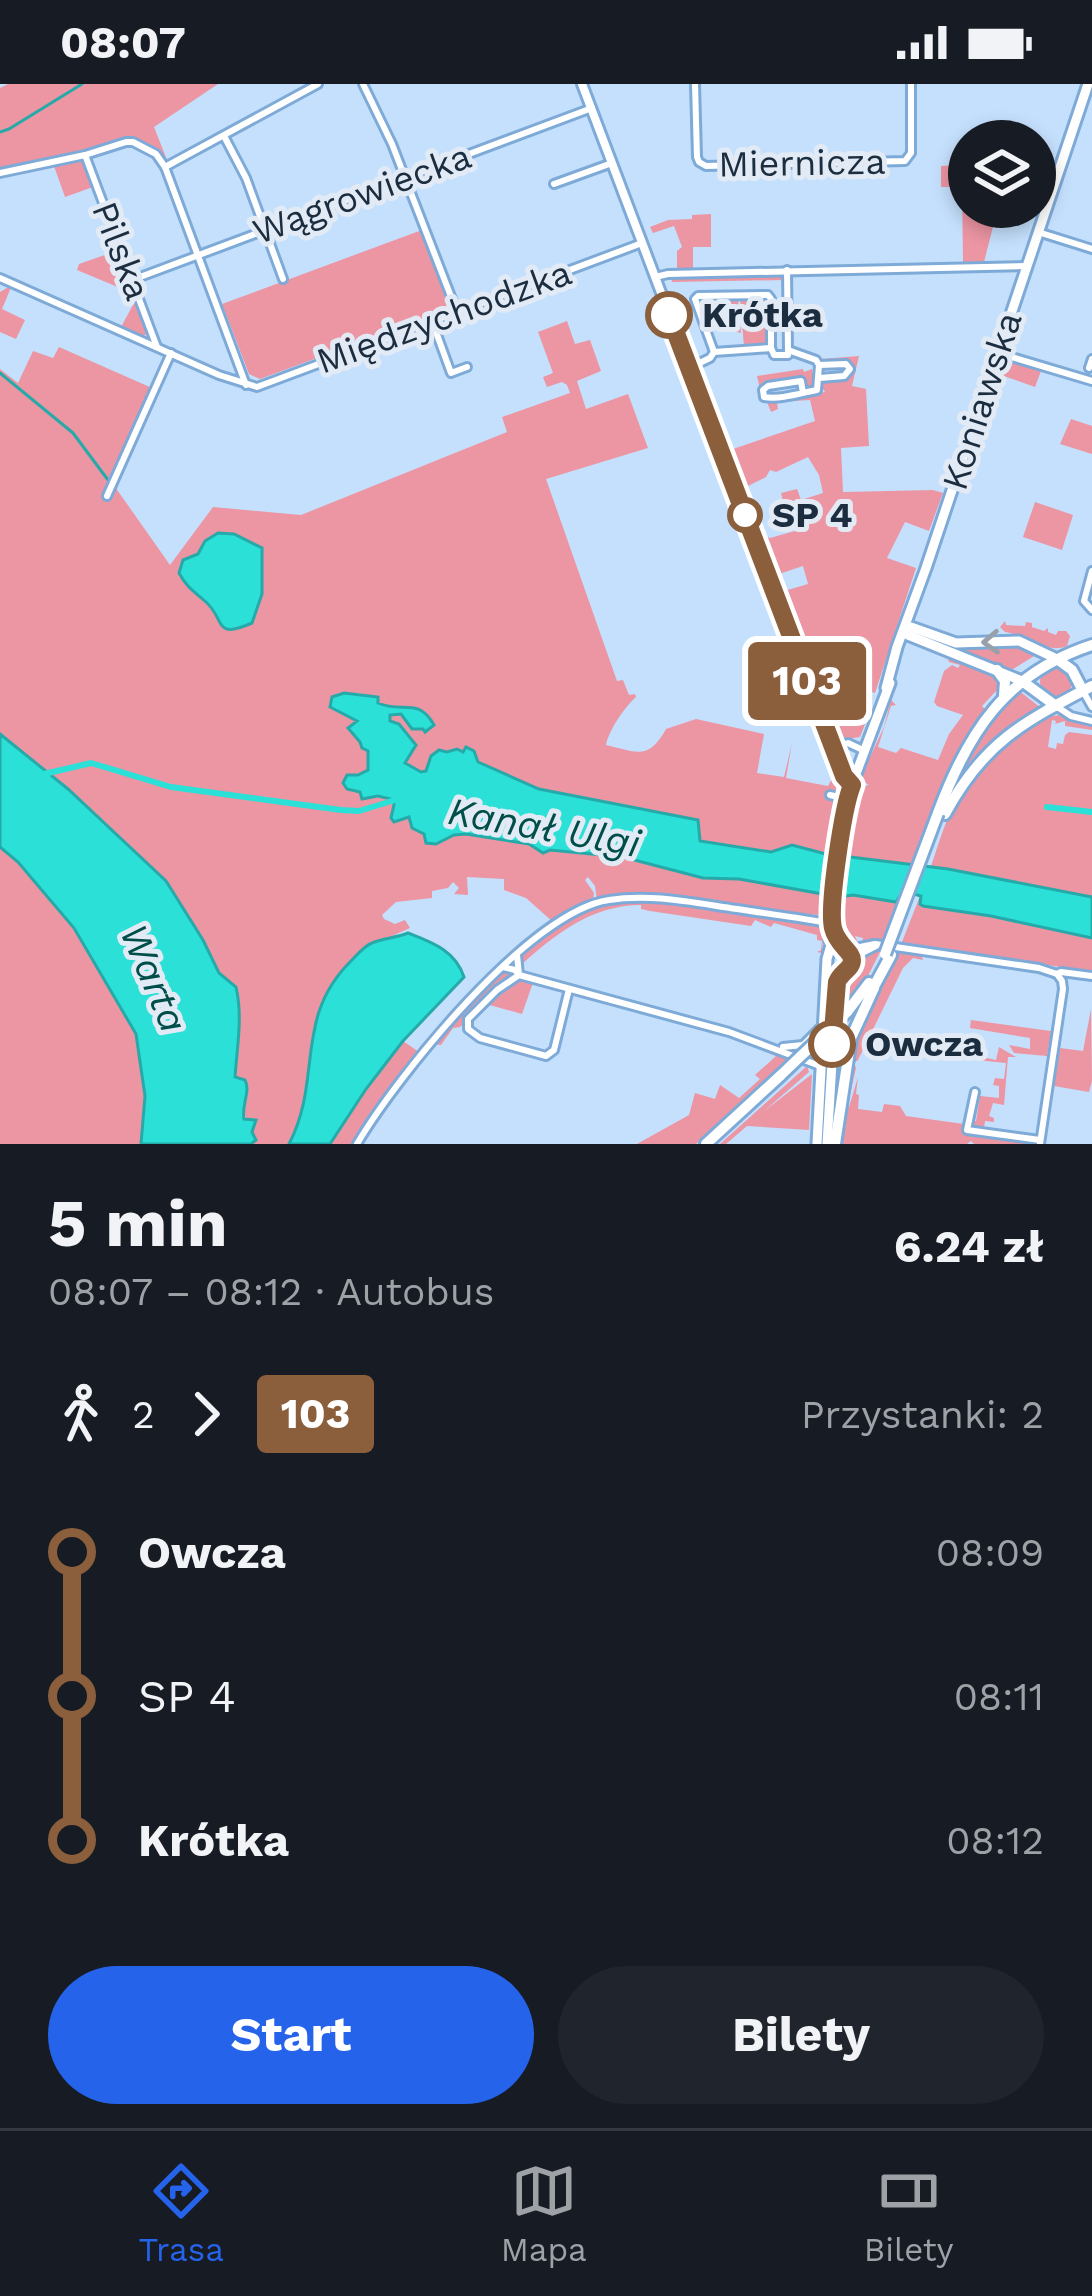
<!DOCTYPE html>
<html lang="pl">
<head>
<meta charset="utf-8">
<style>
  :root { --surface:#171b24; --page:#20242c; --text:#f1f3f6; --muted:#9ea1a6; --line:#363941; --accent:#2563eb }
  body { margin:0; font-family:"Work Sans",sans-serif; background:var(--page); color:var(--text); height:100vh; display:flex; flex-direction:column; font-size:45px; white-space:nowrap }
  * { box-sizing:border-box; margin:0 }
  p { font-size:39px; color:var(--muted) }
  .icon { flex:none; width:66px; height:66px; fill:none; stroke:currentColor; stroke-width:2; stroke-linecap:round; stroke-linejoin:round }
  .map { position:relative; height:1060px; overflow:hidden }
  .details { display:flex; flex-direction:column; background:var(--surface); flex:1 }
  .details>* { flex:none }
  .badge { padding:0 24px; border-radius:9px; font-size:42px; line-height:78px }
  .tools { position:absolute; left:948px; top:36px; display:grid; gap:24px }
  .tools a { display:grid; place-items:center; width:108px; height:108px; border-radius:50%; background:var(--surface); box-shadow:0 6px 18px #0003; font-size:60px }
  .map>.badge { position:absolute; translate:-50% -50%; box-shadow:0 0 0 6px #fff }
  .legs { display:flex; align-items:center; gap:18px; height:132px; padding:0 48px; font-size:39px }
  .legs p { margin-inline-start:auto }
  .summary { display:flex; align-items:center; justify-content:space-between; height:204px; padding:0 48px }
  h1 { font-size:66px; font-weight:700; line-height:90px }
  .action { display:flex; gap:24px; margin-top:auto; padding:24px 48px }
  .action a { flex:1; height:138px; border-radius:72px; background:var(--accent); color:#fff; font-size:48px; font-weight:700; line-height:138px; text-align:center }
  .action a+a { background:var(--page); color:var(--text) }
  ul { padding:0 48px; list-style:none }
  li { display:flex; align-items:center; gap:42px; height:144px; font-size:45px }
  li i { display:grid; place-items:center; width:18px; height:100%; margin:0 15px; background:currentColor }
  li i::after { content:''; width:30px; height:30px; margin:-15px; border:9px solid; border-radius:50%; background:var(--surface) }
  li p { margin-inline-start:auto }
  li:first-child i { background:linear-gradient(#0000 50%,currentColor 0) }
  li:last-child i { background:linear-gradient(currentColor 50%,#0000 0) }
  .status { display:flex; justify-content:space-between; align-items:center; height:84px; padding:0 60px; background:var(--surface); direction:ltr }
  .status svg { height:33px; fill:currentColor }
  .tabs { display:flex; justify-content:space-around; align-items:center; height:168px; border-top:3px solid var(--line); background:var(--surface); font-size:33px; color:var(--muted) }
  .tabs a { display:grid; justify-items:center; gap:6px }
  .tabs .current { color:var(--accent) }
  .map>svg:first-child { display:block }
  .green { fill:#ec95a3 }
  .water { fill:#2be0d7; stroke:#26aaa9; stroke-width:3 }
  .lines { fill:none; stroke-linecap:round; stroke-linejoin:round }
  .stream { stroke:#26aaa9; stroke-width:3 }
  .canal { stroke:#2be0d7; stroke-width:6 }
  .minor-casing { stroke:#7eaad8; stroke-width:12 }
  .tertiary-casing { stroke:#7eaad8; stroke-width:14 }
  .secondary-casing { stroke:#7eaad8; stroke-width:15 }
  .primary-casing { stroke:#7eaad8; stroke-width:16 }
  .minor { stroke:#fff; stroke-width:6 }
  .tertiary { stroke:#fff; stroke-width:8 }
  .secondary { stroke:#fff; stroke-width:9 }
  .primary { stroke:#fff; stroke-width:10 }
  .primary-bridge-casing { stroke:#7eaad8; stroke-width:16; stroke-linecap:butt }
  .primary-bridge { stroke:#fff; stroke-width:10 }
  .oneway { stroke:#98a0a9 }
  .line-1-casing { stroke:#fff; stroke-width:27 }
  .line-1 { stroke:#8b5e3c; stroke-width:18 }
  .stop-1-dot { fill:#fff; stroke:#8b5e3c; stroke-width:6 }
  .labels { text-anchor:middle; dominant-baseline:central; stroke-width:10; stroke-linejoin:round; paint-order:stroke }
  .street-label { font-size:36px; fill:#1b2d3f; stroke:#e2ebf5 }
  .stop-label { font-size:36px; font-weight:bold; fill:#1b2d3f; stroke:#e2ebf5; text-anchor:start }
  .water-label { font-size:39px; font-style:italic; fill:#004e4a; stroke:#e2ebf5 }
</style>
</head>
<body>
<div class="status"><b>08:07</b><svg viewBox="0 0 49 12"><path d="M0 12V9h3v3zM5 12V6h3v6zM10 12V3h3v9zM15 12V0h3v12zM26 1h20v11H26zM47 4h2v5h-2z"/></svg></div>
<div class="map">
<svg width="1092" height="1060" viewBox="0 0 1092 1060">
  <rect width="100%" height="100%" fill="#c5e0fd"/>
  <g class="green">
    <path d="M8 0H218L154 43 167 76 154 64 139 57 84 76 93 103 65 113 54 82 26 87 24 80 0 84V4Z"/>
    <path d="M961 81 962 99 969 102V123H993L989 137 994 139 984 178H963L962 103H941V82Z"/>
    <path d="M711 130V163H693V184H677V167L682 163 674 142 653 149 650 143 668 136 692 135V131Z"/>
    <path d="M422 146 452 224 260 295 249 290 222 220Z"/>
    <path d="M119 166 149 249 141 253 120 245 135 217 132 209 77 186 79 180Z"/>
    <path d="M781 189 784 196 672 198 671 193Z"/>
    <path d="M12 201 2 225 25 236 16 255 0 248V208Z"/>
    <path d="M764 213 769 218 768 258 765 262 744 263 740 214Z"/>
    <path d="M738 214 741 249 705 239 700 215Z"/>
    <path d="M567 237 575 260 590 256 601 287 577 297 586 325 628 310 648 364 546 395 617 597 623 596 629 611 635 610 636 613C624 624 609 646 606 661 637 668 648 677 666 645L696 635 764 650 757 689 784 693 792 659 786 694 828 702 832 695 828 683 830 682 836 698V707L830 709 831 716 838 715 832 771 792 761 771 768 699 757 624 723 539 705 478 678 474 667 447 668 440 666 431 672 426 687 422 688 405 679 413 668 390 637 389 630H401L412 645H424L433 641 407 622 386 623 378 619V613L357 609 333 626 358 637 349 644 368 666V686L357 691 362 715C374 714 383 712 395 716L391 734 395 738 400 734 409 732 454 751 466 750 529 760 543 768 550 766 623 773 703 794 739 795 829 811 825 832C810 829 793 831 778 829 721 822 653 804 597 816L595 802 588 793 585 796 594 809 593 817 553 838 526 814 504 806V795L467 793 468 811 454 810 459 804 453 798 448 804 432 807V814L396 818 382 831 384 835 395 840 405 836 410 844 392 852V855L369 860 307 1006 304 1025 289 1060H251C254 1037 236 1034 248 1005L235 994C237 963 243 933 235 903L219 889 203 856 68 705 0 650V285L18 299 33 267 53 274 59 263 152 304 113 400 170 481 213 423 301 431 507 348 502 333 570 309 567 301 562 298 547 303 543 293 553 289 538 248Z"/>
    <path d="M859 272 852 302 866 305 869 362 841 364 843 408 933 406 943 409 929 447 905 438 887 474 916 484 875 609 864 606 849 607V628L869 629 868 633 825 632 820 621 826 620 824 613 827 611 815 609 814 605 820 602 811 579 814 576H810L803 561 808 577 802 575 791 545 799 539H789L786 529 793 523H783L779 511 782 508 786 517 784 507 808 500 803 482 773 492 767 480 772 477 765 452 770 454 809 443 805 430 787 434 781 409 797 405 801 416 823 409 819 391 808 373 776 388 770 386 766 393 746 403 730 366 815 337 810 316 777 318 778 325 771 328 767 318H763L757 292 803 285 804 288 812 285 815 304 806 305 803 294 761 301 765 315 825 308 820 300 821 297 848 294 852 283 847 278 823 279 821 275Z"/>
    <path d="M1012 278 1041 287 1035 303 1001 291 997 304 994 303 1000 285Z"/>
    <path d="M1071 335 1092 342V370L1060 360Z"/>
    <path d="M1035 418 1073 431 1062 466 1023 453Z"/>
    <path d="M1005 537 1006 541 1025 542 1026 538 1032 539V543L1044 547 1048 544V548L1056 551 1058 547H1066L1070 552 1067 562C1046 571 1026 550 1005 548L1000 543Z"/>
    <path d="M916 548 944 559 1021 561 1039 569 1010 587 915 550Z"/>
    <path d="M948 575H957L995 590 998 605 982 622 985 625 960 663 915 780 844 772 849 728 860 703 869 701 860 695 872 663 870 673 884 643 891 616 896 621 891 622 878 663 896 669 901 664 938 676 949 650 963 631 937 622 934 618 944 587 952 581 958 584 960 581 949 578Z"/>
    <circle cx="1056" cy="598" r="16"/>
    <path d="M1018 606 1041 624C995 651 974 675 946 720 967 670 979 645 1018 606Z"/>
    <path d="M1061 631 1092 639V646L1065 642V637L1055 640 1056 637 1052 636 1048 663 1056 665 1057 659 1063 660 1065 651 1069 648 1092 651V813L931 782C939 760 946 732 959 712 979 682 1023 632 1061 631Z"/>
    <path d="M831 633H834L867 635 860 653 841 656Z"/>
    <path d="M0 763 18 778 74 844 136 950 145 1012 141 1060H0Z"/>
    <path d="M903 807 905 808 885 857 862 860 863 854 855 852 859 861 853 863 839 856 836 841 839 813 853 811 898 816Z"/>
    <path d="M920 812 923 822 991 832 1092 854V888L902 858Z"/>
    <path d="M641 815 753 829 824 841 822 869 817 868 821 866 822 857 817 856V851L774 839 771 843 755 836 751 842 650 827 641 825V821C592 821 555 850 520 882L518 871C537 848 573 826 602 819 614 816 628 816 641 815Z"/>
    <path d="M882 864 862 904 839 930 842 893 864 872 865 875 866 869Z"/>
    <path d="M898 866 921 870 923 876 913 874 903 884 858 976 854 979 856 984 847 1024 849 1023 858 993 856 1010 859 1011 858 1025 882 1028 884 1020 900 1022 906 1032 971 1041 972 1037H976L980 1012 999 1014V1002L993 1001 995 994 1004 995 1006 979 947 973 946 971 916 966 921 961 985 970 987 974 996 976 999 963 1016 973H1008L1004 1021 993 1019 989 1032 994 1034V1038L985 1037 984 1044 970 1042V1048L1032 1060H974L971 1057 967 1060H839C845 1019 846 974 862 935 872 911 889 892 898 866Z"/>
    <path d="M512 876 519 891 497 906 460 943 453 944 441 961 433 960 503 886H512L507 882Z"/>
    <path d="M524 893 534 896 522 930 486 920Z"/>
    <path d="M1091 925 1092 997 1089 1008 1054 1002 1060 964 1083 967Z"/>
    <path d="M971 936 1051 947 1047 972 1014 969 1009 961 1030 965V954L970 944Z"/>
    <path d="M746 956 792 975 696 1060H637L689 1031 695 1009 715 1015 720 1001 739 1014 760 995 755 991 776 972 746 959Z"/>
    <path d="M403 957 419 968 354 1060H330L366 1005Z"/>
    <path d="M807 982 809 988 763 1028 812 990 809 1046 747 1042 726 1060H720Z"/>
  </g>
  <g class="water">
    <path d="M218 449 234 450 262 464V510L252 539C213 556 226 536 206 518 195 508 187 504 179 489L183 476 198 470 205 457Z"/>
    <path d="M344 609 378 613V619C402 630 418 612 434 641L425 648 423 645H412L401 630 390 631V637L399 640 416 661 405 679 421 688 426 687 431 672 439 666 447 668 457 665 463 668 466 663 474 667 478 678 539 705 698 736 700 757 771 768 792 761 826 770 948 785 1092 813V854L991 832 923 822 920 820 921 812 903 807 896 818 853 811 839 813 739 795 703 794 623 773 550 766 543 769 529 760 466 750 454 751 436 760 426 759 424 750 412 744 409 733 394 738 391 734 395 716 378 712 362 715 360 708 347 705 343 699 347 691H358L368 686V667L362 664 360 658 348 644 357 637 330 623 332 613Z"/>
    <path d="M0 650 68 705 166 797 203 856 219 889 236 903C243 933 237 963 235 993L245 996C251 1008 241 1021 244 1035L256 1036 252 1048 256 1056 251 1060H141L145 1012 136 950 74 844 18 778 0 763Z"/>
    <path d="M408 849C431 858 455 866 464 893L403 957 366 1005 330 1060H289C323 995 293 934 351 877 357 871 364 862 372 859 383 854 396 854 408 849Z"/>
  </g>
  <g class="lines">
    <g class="stream">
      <path d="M0 48 9 45 82 0"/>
      <path d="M0 289 73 349 108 396"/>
    </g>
    <g class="canal">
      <path d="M44 690 91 679 171 703 341 726 359 727 395 716 401 717"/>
      <path d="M1047 723 1092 728"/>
    </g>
    <g class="minor-casing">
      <g id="minor">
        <path d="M363 0 392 60 457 228"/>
        <path d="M695 0 697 73 699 78 706 82 905 77 911 69V0"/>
        <path d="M224 52 246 94 283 195"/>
        <path d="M85 71 157 263"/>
        <path d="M165 83 318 0"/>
        <path d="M0 89 85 71 126 58H133L156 70 165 83 246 301"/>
        <path d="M554 100 612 79"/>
        <path d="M1038 148 1092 165"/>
        <path d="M787 186 788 266 816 276 819 281"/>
        <path d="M655 193 668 190 1027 182"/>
        <path d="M0 194 219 291 257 303 642 159"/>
        <path d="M132 196 592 24"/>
        <path d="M432 237 451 289 467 283"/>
        <path d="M771 264 714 268 695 215 698 212 768 211 771 215V264L774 271H788V266"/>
        <path d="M998 269 1092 297"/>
        <path d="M819 281 846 280 850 285 844 292 820 294"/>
        <path d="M689 284 710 274 714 268"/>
        <path d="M1089 284 1092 275"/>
        <path d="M803 309 801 297 768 302 763 306 764 313C780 316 801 309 817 306L819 281"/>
        <path d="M107 412 171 269"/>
        <path d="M1092 487 1084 517 1092 526"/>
        <path d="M1083 607 1092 623"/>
        <path d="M1056 622 1071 632 1092 637"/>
        <path d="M833 664 848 659 865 667"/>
        <path d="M830 711 847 715"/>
        <path d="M850 865 875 860 1039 884 1057 890 1061 888 1092 892"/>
        <path d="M517 871 519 891 497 906 468 935V945L480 954 546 972 554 966 569 905"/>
        <path d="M853 879 864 868 876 862"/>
        <path d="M503 883 515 886 519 891 729 948 820 982"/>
        <path d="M783 963 803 961 821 943"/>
        <path d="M975 1008 967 1046 1040 1056"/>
        <path d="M357 1060C397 992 530 827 609 816 651 809 695 819 737 825 767 830 797 833 827 839"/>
        <path d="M1040 1060 1063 905 1062 897 1057 890"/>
      </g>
    </g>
    <g class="tertiary-casing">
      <path id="tertiary" d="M582 0 844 692 852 701"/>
    </g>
    <g class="secondary-casing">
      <g id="secondary">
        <path d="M911 543 956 559 1019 557 1057 575"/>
        <path d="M908 551 1022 597"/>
        <path d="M886 604 897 563 926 484 1088 0"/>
        <path d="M830 867 841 863 850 868 852 879 843 888"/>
        <path d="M817 1060 827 875 831 861 828 845 845 719 890 599"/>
        <path d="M827 1060 837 898 843 888"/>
      </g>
    </g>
    <g class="primary-casing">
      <g id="primary">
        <path d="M1057 575 1072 586 1083 607"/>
        <path d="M997 586 1005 597 1004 611"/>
        <path d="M1022 597 1056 622"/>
        <path d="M938 729C968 648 1006 589 1092 561"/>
        <path d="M945 730C983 659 1023 638 1092 602"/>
        <path d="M871 908 891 871"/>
        <path d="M847 928 869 899"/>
        <path d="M706 1060 781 991"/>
        <path d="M835 1060 851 954 874 904"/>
      </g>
    </g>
    <use href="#minor" class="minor"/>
    <use href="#tertiary" class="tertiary"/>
    <use href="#secondary" class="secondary"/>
    <use href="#primary" class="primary"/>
    <g class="primary-bridge-casing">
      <g id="primary-bridge">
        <path d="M885 870 938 729"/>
        <path d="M781 991 847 928"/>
      </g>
    </g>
    <use href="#primary-bridge" class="primary-bridge"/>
  </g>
  <defs><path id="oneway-chevron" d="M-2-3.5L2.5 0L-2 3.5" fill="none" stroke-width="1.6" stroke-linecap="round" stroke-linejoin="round" transform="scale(3)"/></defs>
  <use class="oneway" href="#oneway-chevron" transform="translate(991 558) rotate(177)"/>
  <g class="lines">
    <g class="line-1-casing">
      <path id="line-1" d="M669 231 844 692 852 701C843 724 828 822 833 844 837 861 852 867 852 876 852 885 841 888 837 898L832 960"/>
    </g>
    <use href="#line-1" class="line-1"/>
  </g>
  <g class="stop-1-dot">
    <circle cx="669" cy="231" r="21"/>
    <circle cx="745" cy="431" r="15"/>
    <circle cx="832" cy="960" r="21"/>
  </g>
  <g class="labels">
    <g class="street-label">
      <text transform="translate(802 79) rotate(-1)">Miernicza</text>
      <text transform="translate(362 110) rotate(-20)">Wągrowiecka</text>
      <text transform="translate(121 167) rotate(69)">Pilska</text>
      <text transform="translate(444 233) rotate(-20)">Międzychodzka</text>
      <text transform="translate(982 317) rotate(-72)">Koniawska</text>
    </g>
    <g class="stop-label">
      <text x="702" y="231">Krótka</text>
      <text x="772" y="431">SP 4</text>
      <text x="865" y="960">Owcza</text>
    </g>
    <g class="water-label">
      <text transform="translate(544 743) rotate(10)">Kanał Ulgi</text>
      <text transform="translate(154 894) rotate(67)">Warta</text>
    </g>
  </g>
</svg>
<div class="tools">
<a><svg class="icon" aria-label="layers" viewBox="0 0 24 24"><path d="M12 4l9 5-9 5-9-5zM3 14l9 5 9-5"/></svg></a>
</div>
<b class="badge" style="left:807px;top:597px;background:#8b5e3c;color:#fff">103</b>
</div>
<section class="details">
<div class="summary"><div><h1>5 min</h1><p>08:07 – 08:12 · Autobus</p></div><b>6.24 zł</b></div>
<div class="legs"><svg class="icon" aria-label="walk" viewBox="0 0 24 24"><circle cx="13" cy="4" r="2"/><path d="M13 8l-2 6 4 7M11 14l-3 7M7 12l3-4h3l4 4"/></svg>2<svg class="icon" aria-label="forward" viewBox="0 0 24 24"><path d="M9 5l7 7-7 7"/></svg><b class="badge" style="background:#8b5e3c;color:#fff">103</b><p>Przystanki: 2</p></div>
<ul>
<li><i style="color:#8b5e3c"></i><b>Owcza</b><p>08:09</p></li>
<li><i style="color:#8b5e3c"></i><span>SP 4</span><p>08:11</p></li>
<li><i style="color:#8b5e3c"></i><b>Krótka</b><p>08:12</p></li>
</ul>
<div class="action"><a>Start</a><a>Bilety</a></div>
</section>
<nav class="tabs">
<a class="current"><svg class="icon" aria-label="directions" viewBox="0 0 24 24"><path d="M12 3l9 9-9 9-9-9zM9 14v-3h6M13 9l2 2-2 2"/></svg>Trasa</a>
<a><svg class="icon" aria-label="map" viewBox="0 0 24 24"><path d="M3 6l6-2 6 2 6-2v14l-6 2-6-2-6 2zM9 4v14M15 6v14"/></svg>Mapa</a>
<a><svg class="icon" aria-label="tickets" viewBox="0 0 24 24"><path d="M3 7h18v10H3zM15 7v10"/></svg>Bilety</a>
</nav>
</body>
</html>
